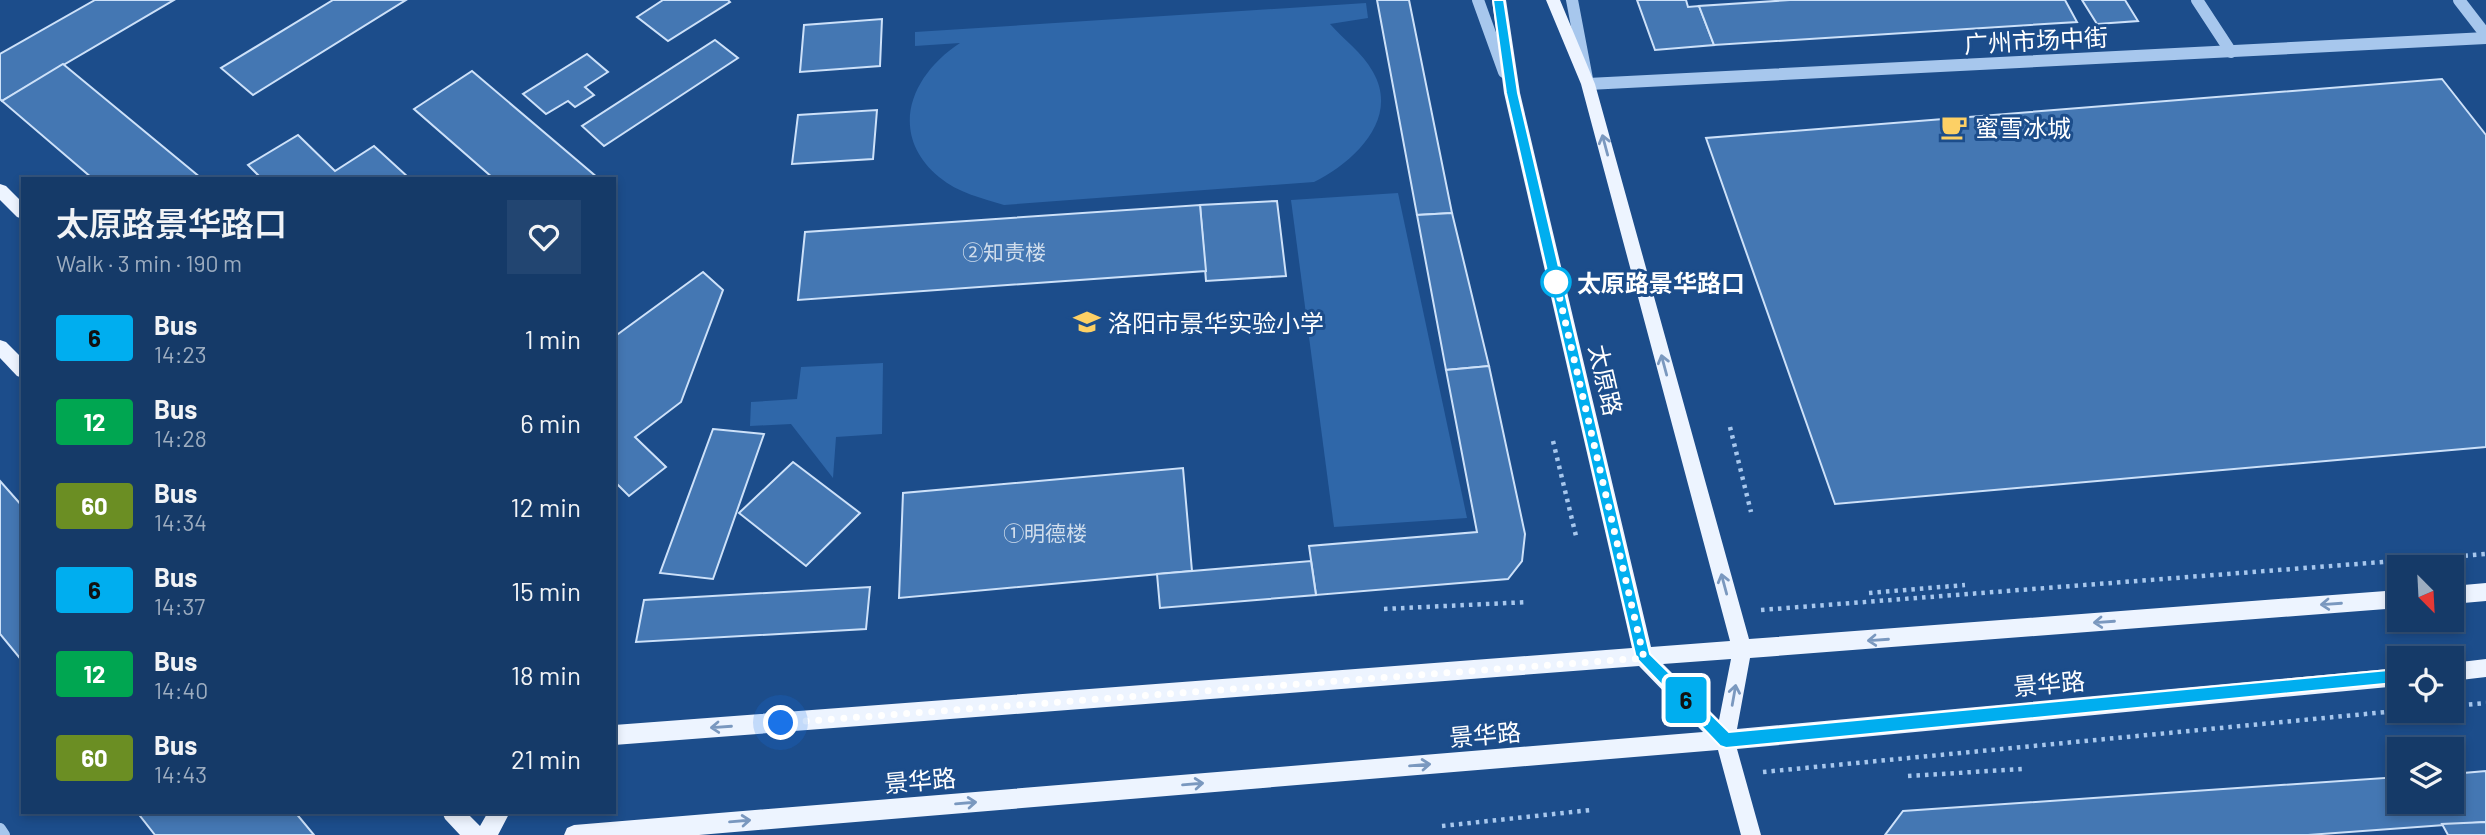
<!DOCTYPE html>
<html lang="en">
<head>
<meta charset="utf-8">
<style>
  :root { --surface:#153a68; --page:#224571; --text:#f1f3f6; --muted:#9dadc0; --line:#34547c }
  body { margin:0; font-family:Barlow,"Noto Sans SC",sans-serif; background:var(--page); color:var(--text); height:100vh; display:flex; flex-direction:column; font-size:26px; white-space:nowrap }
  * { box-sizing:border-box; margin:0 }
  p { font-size:23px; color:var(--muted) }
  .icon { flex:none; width:38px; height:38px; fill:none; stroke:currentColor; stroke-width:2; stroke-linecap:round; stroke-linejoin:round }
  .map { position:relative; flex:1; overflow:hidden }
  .details { position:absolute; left:21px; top:177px; width:595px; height:637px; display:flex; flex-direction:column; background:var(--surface); border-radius:0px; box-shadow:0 4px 10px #0003,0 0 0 2px var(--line) }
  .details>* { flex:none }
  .badge { padding:0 14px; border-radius:5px; font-size:24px; line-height:46px }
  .needle { width:46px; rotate:156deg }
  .fabs { position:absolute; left:2387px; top:555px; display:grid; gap:14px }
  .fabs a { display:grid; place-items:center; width:77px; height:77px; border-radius:0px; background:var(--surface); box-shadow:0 4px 10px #0003,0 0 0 2px var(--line); font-size:35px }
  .you { position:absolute; width:35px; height:35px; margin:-18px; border:5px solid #fff; border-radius:50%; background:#1a73e8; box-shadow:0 0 0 10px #1a73e833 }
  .map>.badge { position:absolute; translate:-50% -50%; box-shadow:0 0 0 4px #fff }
  .round { display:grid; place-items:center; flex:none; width:74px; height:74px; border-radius:0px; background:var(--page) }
  .head { display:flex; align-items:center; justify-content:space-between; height:119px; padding:0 35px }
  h1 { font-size:33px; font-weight:600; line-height:52px }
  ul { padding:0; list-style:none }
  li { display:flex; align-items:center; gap:21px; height:84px; padding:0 35px }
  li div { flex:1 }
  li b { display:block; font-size:26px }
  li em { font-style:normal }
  li .badge { min-width:77px; font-weight:700; text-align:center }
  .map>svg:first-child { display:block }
  .green { fill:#2f67a9 }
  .building { fill:#4477b3; stroke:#cde1f9; stroke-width:2 }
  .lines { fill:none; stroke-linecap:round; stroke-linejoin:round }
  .path { stroke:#a7c7ed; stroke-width:4.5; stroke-dasharray:3.5 5; stroke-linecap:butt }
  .minor { stroke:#a7c7ed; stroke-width:12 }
  .major { fill:#edf4ff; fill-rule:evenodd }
  .oneway { stroke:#7a98bf }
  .line { fill:#00aeef; stroke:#fff; stroke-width:2 }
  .walk { stroke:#fff; stroke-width:7; stroke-dasharray:0 12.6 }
  .stop-dot { fill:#fff; stroke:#00aeef; stroke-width:3.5 }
  .labels { text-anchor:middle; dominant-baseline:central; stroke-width:6; stroke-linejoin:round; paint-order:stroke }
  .number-label { font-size:21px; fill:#d0ddec }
  .street-label { font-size:24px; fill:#fff; stroke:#1c4d8b }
  .poi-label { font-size:24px; fill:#fff; stroke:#1c4d8b; text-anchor:start }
  .stop-label { font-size:24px; font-weight:bold; fill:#fff; stroke:#1c4d8b; text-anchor:start }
</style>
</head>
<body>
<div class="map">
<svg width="2486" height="835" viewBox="0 0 2486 835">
  <rect width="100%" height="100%" fill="#1c4d8b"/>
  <g class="green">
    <path d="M1366 3 1368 18 1330 24C1344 40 1362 52 1373 72 1400 119 1354 162 1314 182L1004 205C982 198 958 193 939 177 887 133 911 75 960 43L915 46V32Z"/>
    <path d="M1398 193 1467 518 1334 527 1291 200Z"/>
    <path d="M883 363 882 434 836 437 833 478 791 424 750 426 751 402 797 399 801 367Z"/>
  </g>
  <g class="building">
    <path d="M95 0H174L2 101 0 99V54Z"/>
    <path d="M333 0H406L253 95 221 68Z"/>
    <path d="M663 0H728L730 2 668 41 637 17Z"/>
    <path d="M1377 0H1409L1452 213 1417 215Z"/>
    <path d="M1637 0H1686L1688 7 1699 6 1714 45 1655 50Z"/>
    <path d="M1790 0H2065L2077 22 1714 45 1699 6Z"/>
    <path d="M2082 0H2125L2138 21 2097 24Z"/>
    <path d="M882 19 880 66 800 72 804 25Z"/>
    <path d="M715 40 738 58 604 146 582 126Z"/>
    <path d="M587 54 608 72 585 87 594 95 575 107 568 101 546 114 523 94Z"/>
    <path d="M63 64 201 178H92L2 101Z"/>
    <path d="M472 71 598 178H493L414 109Z"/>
    <path d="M2442 79 2486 135V447L1835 504 1706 138Z"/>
    <path d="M877 110 873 159 792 164 798 115Z"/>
    <path d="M298 135 335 171 374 146 409 178H261L248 165Z"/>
    <path d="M1277 201 1286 276 1206 281 1200 205Z"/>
    <path d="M1200 205 1206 271 798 300 805 232Z"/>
    <path d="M1452 213 1489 366 1446 370 1417 215Z"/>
    <path d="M703 272 723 290 681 402 635 437 666 467 629 496 614 481V337Z"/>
    <path d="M1489 366 1525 534 1522 561 1508 579 1316 595 1309 546 1477 532 1446 370Z"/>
    <path d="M713 429 764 434 713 579 660 573Z"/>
    <path d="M793 462 860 513 806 566 739 513Z"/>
    <path d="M1183 468 1192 571 899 598 903 493Z"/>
    <path d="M0 481 23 507V662L0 634Z"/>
    <path d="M1311 561 1316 595 1160 608 1157 574Z"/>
    <path d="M870 587 866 629 636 642 644 600Z"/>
    <path d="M2486 771V822L2308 835H1885L1903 811 2399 777V802H2452V774Z"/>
    <path d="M137 812H295L314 835H155Z"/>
    <path d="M2486 822V835H2448L2442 824Z"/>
  </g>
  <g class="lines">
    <g class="path">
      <path d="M1730 427 1751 512"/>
      <path d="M1553 441 1576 536"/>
      <path d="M1869 593 1965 585"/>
      <path d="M1384 609 1528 602"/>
      <path d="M1761 610 2486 554"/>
      <path d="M2452 706 2486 703"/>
      <path d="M1763 772 2407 710"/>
      <path d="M1908 776 2022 769"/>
      <path d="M1442 826 1591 810"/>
    </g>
    <g class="minor">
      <path d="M1478 0 1504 72"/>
      <path d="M1572 0 1588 84 2486 38"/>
      <path d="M2197 0 2231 52"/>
      <path d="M2459 0 2486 35"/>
      <path d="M0 829 4 835"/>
    </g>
    <g class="major">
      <path d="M1492 0H1506L1520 93 1651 647 1730 641 1581 84 1546 0H1560L1595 84 1749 639 2399 590V608L1750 658 1737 729 2399 668V686L1737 749 1761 835H1741L1718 750 699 835H564L567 828 574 825 1703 732 1639 666 614 745V725L1632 648 1504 93ZM1731 659 1719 720 1663 664Z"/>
      <path d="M0 184 6 186 23 203V219L17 217 0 200Z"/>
      <path d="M0 340 6 342 23 359V378L17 376 0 358Z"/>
      <path d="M2486 583V601L2452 604V586Z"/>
      <path d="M2486 659V677L2452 681V663Z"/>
      <path d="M442 812H466L480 826 488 812H510L498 835H460L445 819Z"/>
    </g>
  </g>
  <defs><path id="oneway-shaft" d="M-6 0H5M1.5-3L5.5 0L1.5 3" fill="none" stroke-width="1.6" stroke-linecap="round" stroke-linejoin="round" transform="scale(1.75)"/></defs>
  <g class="oneway">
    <use href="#oneway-shaft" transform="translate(1605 145) rotate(-105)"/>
    <use href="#oneway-shaft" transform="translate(1664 365) rotate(-105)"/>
    <use href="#oneway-shaft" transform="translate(1724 584) rotate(-105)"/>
    <use href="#oneway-shaft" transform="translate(2331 604) rotate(176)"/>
    <use href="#oneway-shaft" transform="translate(2104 622) rotate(176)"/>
    <use href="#oneway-shaft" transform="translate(1878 640) rotate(176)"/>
    <use href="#oneway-shaft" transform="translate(1734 695) rotate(-80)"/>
    <use href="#oneway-shaft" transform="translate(721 727) rotate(176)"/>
    <use href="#oneway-shaft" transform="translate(1420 765) rotate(-5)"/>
    <use href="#oneway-shaft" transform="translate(1193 784) rotate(-5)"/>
    <use href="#oneway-shaft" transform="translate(966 803) rotate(-5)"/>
    <use href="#oneway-shaft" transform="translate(740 821) rotate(-5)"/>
  </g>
  <path class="line" d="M1493 0H1504L1518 93 1650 654 1729 732 2399 669 2405 671 2407 677 2405 682 1726 748 1720 746 1636 658 1506 93Z"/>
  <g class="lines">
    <path class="walk" d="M781 723 1644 658 1556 282"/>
  </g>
  <defs>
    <g id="cafe-bare" transform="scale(2.1)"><path d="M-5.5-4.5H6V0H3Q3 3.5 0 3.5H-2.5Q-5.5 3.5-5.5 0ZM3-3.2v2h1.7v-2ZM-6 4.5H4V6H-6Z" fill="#fdd065" stroke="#1c4d8b" stroke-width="2.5" paint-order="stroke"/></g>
    <g id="school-bare" transform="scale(2.1)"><path d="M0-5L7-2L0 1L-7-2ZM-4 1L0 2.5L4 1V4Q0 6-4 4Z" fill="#fdd065" stroke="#1c4d8b" stroke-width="2.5" paint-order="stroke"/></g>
  </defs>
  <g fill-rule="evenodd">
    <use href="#cafe-bare" x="1954" y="127"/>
    <use href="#school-bare" x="1087" y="322"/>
  </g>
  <circle class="stop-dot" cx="1556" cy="282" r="14"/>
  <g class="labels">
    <g class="number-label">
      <text x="1004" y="251">②知责楼</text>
      <text x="1045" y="532">①明德楼</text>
    </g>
    <g class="street-label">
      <text transform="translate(2036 40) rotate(-3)">广州市场中街</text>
      <text transform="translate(1606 380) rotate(77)">太原路</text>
      <text transform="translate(2049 683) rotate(-5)">景华路</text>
      <text transform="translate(1485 734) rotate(-5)">景华路</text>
      <text transform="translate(920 780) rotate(-5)">景华路</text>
    </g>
    <g class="poi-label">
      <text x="1975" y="127">蜜雪冰城</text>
      <text x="1108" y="322">洛阳市景华实验小学</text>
    </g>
    <g class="stop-label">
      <text x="1577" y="282">太原路景华路口</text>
    </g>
  </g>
</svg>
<div class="fabs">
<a><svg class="needle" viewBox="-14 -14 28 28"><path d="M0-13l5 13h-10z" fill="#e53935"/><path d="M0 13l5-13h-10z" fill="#9dadc0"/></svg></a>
<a><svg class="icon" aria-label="locate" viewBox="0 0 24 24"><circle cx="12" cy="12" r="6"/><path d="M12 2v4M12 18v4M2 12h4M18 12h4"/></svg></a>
<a><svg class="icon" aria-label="layers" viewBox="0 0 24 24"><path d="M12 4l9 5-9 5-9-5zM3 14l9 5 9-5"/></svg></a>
</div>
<div class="you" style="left:781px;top:723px"></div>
<b class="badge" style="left:1686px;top:700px;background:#00aeef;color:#111">6</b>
<section class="details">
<div class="head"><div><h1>太原路景华路口</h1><p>Walk · 3 min · 190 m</p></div><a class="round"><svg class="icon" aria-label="heart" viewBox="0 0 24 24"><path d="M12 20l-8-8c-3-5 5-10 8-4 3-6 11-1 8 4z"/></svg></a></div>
<ul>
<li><span class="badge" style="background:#00aeef;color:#111">6</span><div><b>Bus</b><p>14:23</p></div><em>1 min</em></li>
<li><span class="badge" style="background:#00a651;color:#fff">12</span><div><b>Bus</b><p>14:28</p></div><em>6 min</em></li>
<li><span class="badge" style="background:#6b8e23;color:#fff">60</span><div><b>Bus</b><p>14:34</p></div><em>12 min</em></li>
<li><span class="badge" style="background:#00aeef;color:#111">6</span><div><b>Bus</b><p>14:37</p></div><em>15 min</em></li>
<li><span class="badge" style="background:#00a651;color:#fff">12</span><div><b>Bus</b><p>14:40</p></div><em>18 min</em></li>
<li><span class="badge" style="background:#6b8e23;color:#fff">60</span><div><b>Bus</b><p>14:43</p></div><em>21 min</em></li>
</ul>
</section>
</div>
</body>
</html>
